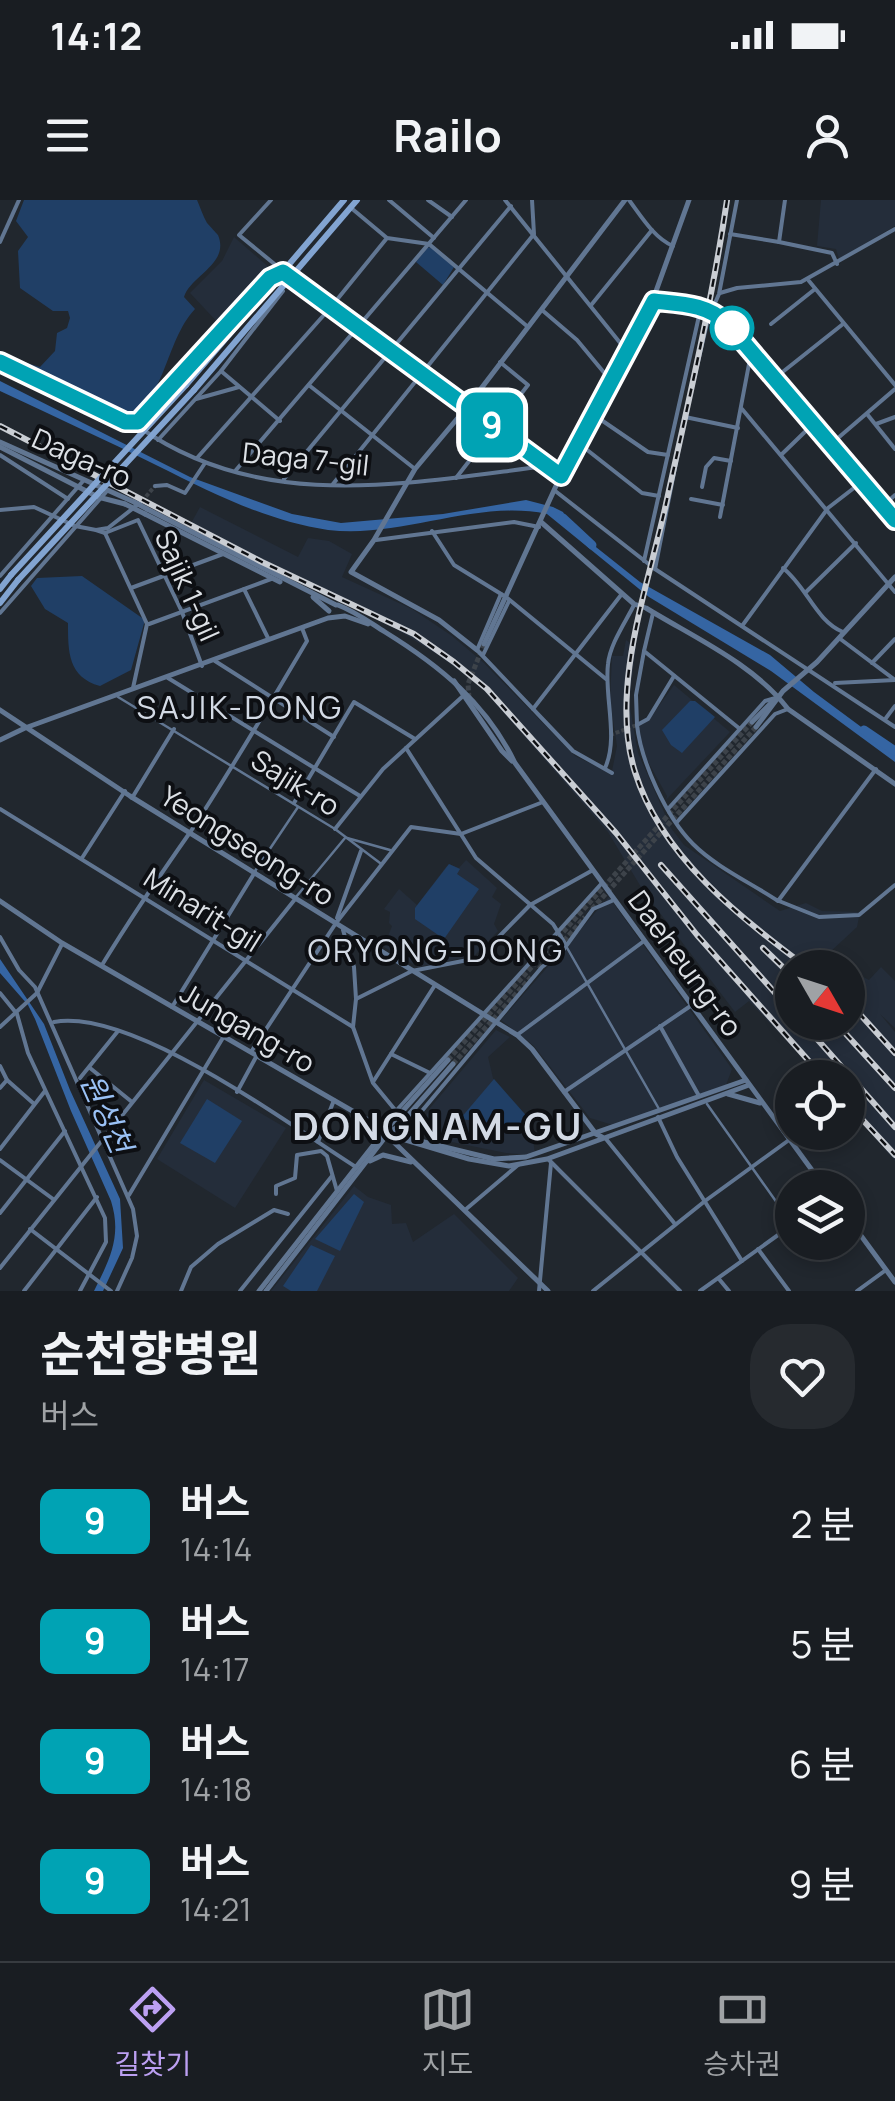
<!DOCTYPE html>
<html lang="ko">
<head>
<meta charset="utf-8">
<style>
  :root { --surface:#191d22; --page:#262a2f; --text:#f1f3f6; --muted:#9fa2a5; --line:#373b40; --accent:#bca0f2 }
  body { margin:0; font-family:Manrope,"Noto Sans KR",sans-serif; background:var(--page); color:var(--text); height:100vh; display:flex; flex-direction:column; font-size:38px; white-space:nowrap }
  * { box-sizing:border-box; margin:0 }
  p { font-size:32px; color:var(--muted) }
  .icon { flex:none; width:55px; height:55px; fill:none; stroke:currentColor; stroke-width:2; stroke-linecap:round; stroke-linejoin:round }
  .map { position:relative; height:1091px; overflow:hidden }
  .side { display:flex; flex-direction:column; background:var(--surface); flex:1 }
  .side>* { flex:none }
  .badge { padding:0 20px; border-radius:15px; font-size:35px; line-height:65px }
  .needle { width:65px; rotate:129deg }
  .fabs { position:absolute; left:775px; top:750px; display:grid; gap:20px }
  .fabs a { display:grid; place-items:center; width:90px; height:90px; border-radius:50%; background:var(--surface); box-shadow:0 5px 15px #0003,0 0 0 2px var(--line); font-size:50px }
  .map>.badge { position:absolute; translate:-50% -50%; box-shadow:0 0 0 5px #fff }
  .round { display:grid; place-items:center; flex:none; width:105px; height:105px; border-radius:40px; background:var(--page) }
  .headline { display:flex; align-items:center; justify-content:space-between; height:170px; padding:0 40px }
  h1 { font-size:48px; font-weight:700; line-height:75px }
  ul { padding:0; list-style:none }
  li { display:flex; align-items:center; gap:30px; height:120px; padding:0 40px }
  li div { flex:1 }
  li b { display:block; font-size:38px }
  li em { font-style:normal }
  li .badge { min-width:110px; font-weight:700; text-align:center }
  .status { display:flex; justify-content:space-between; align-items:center; height:70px; padding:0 50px; background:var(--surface); direction:ltr }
  .status svg { height:28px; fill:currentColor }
  header { display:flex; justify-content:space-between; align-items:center; height:130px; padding:0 40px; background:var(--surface); font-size:45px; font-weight:700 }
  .dock { display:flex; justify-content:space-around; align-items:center; height:140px; border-top:2px solid var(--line); background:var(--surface); font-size:28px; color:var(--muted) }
  .dock a { display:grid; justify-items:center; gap:5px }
  .dock .on { color:var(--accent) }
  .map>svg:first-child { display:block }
  .built { fill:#242d3a }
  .green { fill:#203f66 }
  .water { fill:#3565a3 }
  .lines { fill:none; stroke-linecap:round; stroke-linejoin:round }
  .river { stroke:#3565a3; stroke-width:9 }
  .minor-tunnel { stroke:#3d434a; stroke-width:4; stroke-dasharray:4 2; stroke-linecap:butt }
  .tertiary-tunnel { stroke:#3d434a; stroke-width:5; stroke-dasharray:5 2.5; stroke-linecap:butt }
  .pedestrian { stroke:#617692; stroke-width:2.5 }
  .minor { stroke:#617692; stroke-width:4 }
  .tertiary { stroke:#617692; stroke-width:5 }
  .secondary { stroke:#82a4d1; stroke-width:6 }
  .rail-casing { stroke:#c9cdd3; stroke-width:6 }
  .rail { stroke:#0d0f13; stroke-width:2.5; stroke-dasharray:8; stroke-linecap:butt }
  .tertiary-bridge { stroke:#617692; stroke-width:5 }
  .secondary-bridge { stroke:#82a4d1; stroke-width:6 }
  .line-casing { stroke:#fff; stroke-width:22 }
  .line { stroke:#00a3b4; stroke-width:15 }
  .stop-dot { fill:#fff; stroke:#00a3b4; stroke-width:5 }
  .labels { text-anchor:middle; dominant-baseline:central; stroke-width:8; stroke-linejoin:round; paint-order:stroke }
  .street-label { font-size:28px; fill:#dde1e6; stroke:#0d0f13 }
  .water-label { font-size:30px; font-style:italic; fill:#9ac1f5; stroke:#0d0f13 }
  .quarter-label { font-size:32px; letter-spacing:2.5px; fill:#d3dae5; stroke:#0d0f13 }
  .district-label { font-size:38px; font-weight:bold; letter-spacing:2.5px; fill:#d3dae5; stroke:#0d0f13 }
</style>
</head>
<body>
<div class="status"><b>14:12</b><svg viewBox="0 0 49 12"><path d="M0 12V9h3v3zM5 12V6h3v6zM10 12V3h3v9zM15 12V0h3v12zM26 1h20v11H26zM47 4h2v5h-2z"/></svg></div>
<header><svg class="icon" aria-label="menu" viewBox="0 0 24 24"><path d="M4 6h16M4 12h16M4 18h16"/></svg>Railo<svg class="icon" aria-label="person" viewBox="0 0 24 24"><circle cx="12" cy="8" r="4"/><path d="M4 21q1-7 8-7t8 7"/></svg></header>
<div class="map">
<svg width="895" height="1091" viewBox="0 0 895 1091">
  <rect width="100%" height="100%" fill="#21272e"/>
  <g class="built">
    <path d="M821 0H895V26L839 59 836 49 817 46Z"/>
    <path d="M234 37 271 69 221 126 190 93 222 61Z"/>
    <path d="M200 307 298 357 308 338 329 341 352 354 342 377 412 409 452 436 484 463 575 556 606 571H612L617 546 610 500 612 456H623L626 440 636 447 629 502 638 553 671 628 684 645 780 711 806 703 822 711 860 712 857 727 829 753 833 767 792 768V822H848V769L869 780 881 767 895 781V828L880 814 895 832V961L848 907V878L821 877 749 801 735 812 644 692 608 632 482 488 440 456 393 427 189 327Z"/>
    <path d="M674 485 730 532 666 600 667 596 646 558 638 527 648 521Z"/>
    <path d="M466 660 497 688 492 697 501 704 494 724 498 731 474 756 418 767 384 747 392 726 389 723 390 712 384 709 399 689 417 705 446 667 449 664 459 668Z"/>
    <path d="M609 697 732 869 726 885 613 925 590 918 534 846 501 820Z"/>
    <path d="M496 830 510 837 488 857 494 882 531 921 535 955 506 953 437 939 425 934 421 927 430 908Z"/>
    <path d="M204 880 286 928 235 1008 157 959Z"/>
    <path d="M354 986 368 997 391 1005 392 1024 406 1023 413 1042 454 1014 518 1078 509 1091H271Z"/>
  </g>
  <g class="green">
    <path d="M24 0H197C200 7 203 16 207 23 208 24 218 35 218 35 230 64 191 75 184 97L195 109C164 142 166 204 123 220L0 161V155L40 167 55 151 57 133 67 128 70 118 68 111H53L20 88 18 51 28 37 16 21Z"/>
    <path d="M431 47 454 67 443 85 416 62 427 48Z"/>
    <path d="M82 376 145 420 131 470 100 486C68 477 68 452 68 423L45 409 31 386 37 378Z"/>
    <path d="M690 501H695L715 517 682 553 671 545 662 530Z"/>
    <path d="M449 664 460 669 457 674 479 689 444 739 415 719V708Z"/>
    <path d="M494 879 531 921 532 928 460 919Z"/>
    <path d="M207 899 242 921 215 963 180 943Z"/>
    <path d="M354 994 364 1002 340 1051 315 1039Z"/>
    <path d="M311 1045 335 1056 317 1091H291L283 1086Z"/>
  </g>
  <g class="water">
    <path d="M0 181 190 277 292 314 341 323 443 314 526 300 553 307 563 312 572 328 640 382 770 455 814 492 895 552V562L771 471 649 397 547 314C476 299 401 339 328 330 267 321 212 293 158 266 106 240 53 216 0 191Z"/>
    <path d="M0 759 44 824 70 890 120 999 123 1048 103 1091H94C110 1059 122 1036 111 1001L71 911 35 819 28 805 0 773Z"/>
  </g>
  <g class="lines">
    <g class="river">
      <path d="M563 318 592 345"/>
      <path d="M864 530 895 551"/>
    </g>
    <g class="minor-tunnel">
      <path d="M142 301 155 286"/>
      <path d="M610 535 637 525"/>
    </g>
    <g class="tertiary-tunnel">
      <path d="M469 498 468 484 484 444"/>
      <path d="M592 709 756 527"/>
      <path d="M539 769 585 717"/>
      <path d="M448 860 752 522"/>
      <path d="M453 864 531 777"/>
    </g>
    <g class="pedestrian">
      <path d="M118 497 335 629 380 663"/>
      <path d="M347 638 390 650"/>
      <path d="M255 671 298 607"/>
      <path d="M296 697 345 638"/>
      <path d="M566 746 659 909"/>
      <path d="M707 904 792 1024"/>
    </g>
    <g class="minor">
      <path d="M271 0 239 35 283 71 561 276"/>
      <path d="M389 0 434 38"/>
      <path d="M428 0 452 17"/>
      <path d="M505 0 621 144 630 149"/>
      <path d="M629 0C641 16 654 38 673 46"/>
      <path d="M785 0 779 42 832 53 837 64"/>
      <path d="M350 7 387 38 429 44 528 127"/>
      <path d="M730 34 779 42"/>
      <path d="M0 42 19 0"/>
      <path d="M809 81 895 185"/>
      <path d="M720 93 737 88 801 82 895 29"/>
      <path d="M592 104 652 30"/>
      <path d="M542 110 577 140 611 181"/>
      <path d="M771 124 815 89"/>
      <path d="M0 162 125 222H138"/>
      <path d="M221 171 280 221"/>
      <path d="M775 178 843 124"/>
      <path d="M310 186 415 269"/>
      <path d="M196 199 239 187"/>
      <path d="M742 209 895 392"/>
      <path d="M867 214 895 249"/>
      <path d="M594 215 648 252 668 255"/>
      <path d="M685 217 738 228"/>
      <path d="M138 222 139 227C262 314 408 283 546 266"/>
      <path d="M138 222 270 78 279 74"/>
      <path d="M876 224 895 217"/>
      <path d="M158 240 221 171 283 91"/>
      <path d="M577 242 642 293 659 296"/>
      <path d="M831 244 895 189"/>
      <path d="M782 254 811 226"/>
      <path d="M0 255 68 299"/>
      <path d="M197 258 331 107 387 38"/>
      <path d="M236 270 466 0"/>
      <path d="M456 278 528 185 500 162"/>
      <path d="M284 279 511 6"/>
      <path d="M333 284 534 34 532 0"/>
      <path d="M155 286 167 285 185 293 205 263"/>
      <path d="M702 287 706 267 714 258 731 261"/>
      <path d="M554 290 655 369 895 527"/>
      <path d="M691 299 723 305"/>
      <path d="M884 305 895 295"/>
      <path d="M0 310 34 307 75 326 96 330 108 328 141 302"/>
      <path d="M720 317 749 164 757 157"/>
      <path d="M96 330 105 333 138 320 182 412 202 466"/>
      <path d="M432 331 454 365 506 397 606 479"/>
      <path d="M105 333 147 424 133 488"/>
      <path d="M376 340 514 322 539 327"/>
      <path d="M644 361 701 107"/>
      <path d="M783 368C807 387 816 421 843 432"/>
      <path d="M655 369 685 217 708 119 719 94 737 0"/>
      <path d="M0 376 84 280"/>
      <path d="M131 388 223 354"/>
      <path d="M244 389 268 438"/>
      <path d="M806 392 856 343"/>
      <path d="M501 394 477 450 573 551 612 573"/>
      <path d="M0 413 107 291"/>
      <path d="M653 413 644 451 740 529"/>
      <path d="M149 424 271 379"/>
      <path d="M742 426 828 308 863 281"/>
      <path d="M839 438 895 480"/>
      <path d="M483 455 509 401"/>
      <path d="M215 461 334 537"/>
      <path d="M872 463 895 439"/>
      <path d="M674 476 648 519 637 525C641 561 666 617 693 644 716 667 751 683 778 701L876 569"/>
      <path d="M168 478 360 596"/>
      <path d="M835 483 895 480"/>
      <path d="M533 509 621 395"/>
      <path d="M886 518 895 506"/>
      <path d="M637 525 636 495 644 451"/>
      <path d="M406 548 476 658 553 724 566 745"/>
      <path d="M605 568C619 538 604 496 608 464 610 444 625 423 634 405"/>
      <path d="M132 598 174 529"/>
      <path d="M294 603 354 502 415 539"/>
      <path d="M0 609 353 827"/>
      <path d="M668 609 765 501 779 497"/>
      <path d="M677 622 775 514 788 509"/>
      <path d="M335 629 383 569 463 496"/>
      <path d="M82 658 125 591"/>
      <path d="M779 701 819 717 859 715 895 685"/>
      <path d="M337 718 361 651"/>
      <path d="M343 730 354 767 356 799 353 827 373 883 396 911"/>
      <path d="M0 737 19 770 35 787 133 1009 137 1036 132 1058 117 1091"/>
      <path d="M102 765C130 719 160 675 191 631 232 569 269 505 307 441L302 428"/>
      <path d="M0 793 17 814 28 853 105 1018 106 1042 80 1091"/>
      <path d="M356 799 412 771 478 758 530 705 593 670"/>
      <path d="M172 807 255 672"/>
      <path d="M54 822C133 808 288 924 356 967"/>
      <path d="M660 826 699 896"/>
      <path d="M0 827 37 793 62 744"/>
      <path d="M517 835 644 741"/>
      <path d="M251 852 336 723 411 627 461 634 543 602"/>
      <path d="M391 854 430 873"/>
      <path d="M0 866 7 880 33 903"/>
      <path d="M90 868 132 902"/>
      <path d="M80 878 118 831"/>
      <path d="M373 882 435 785"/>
      <path d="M0 888 7 880"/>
      <path d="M237 892 256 857"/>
      <path d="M564 892 692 805"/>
      <path d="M658 917 677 957 742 1061"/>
      <path d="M378 924 396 911 602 683"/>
      <path d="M415 928 416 918 542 767 561 753 593 709 614 700"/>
      <path d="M606 939 675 1024"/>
      <path d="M318 942 334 900"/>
      <path d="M0 949 45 891"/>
      <path d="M0 960 53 999"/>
      <path d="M549 960 680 1091"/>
      <path d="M276 994V986L295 978 297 955 321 951 327 956 337 991"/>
      <path d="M129 995 224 836"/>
      <path d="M465 1010 518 965"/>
      <path d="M0 1013 65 931"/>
      <path d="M30 1029 111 1091"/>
      <path d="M758 1049 789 1091"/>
      <path d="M0 1068 296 698"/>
      <path d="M719 1079 729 1091"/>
      <path d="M24 1091 97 997"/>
      <path d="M181 1091 191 1067 218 1044 274 1010 288 1014"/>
      <path d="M240 1091 332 976"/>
      <path d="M539 1091 551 963"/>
      <path d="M593 1091 705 1001 800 932"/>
      <path d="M700 1091 792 1025"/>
      <path d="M857 1091 886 1070"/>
    </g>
    <g class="tertiary">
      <path d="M654 101 713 110 895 320"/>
      <path d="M0 242 134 302"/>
      <path d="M0 247 98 297 125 304"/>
      <path d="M147 309 336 405"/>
      <path d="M145 314 280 382"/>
      <path d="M541 322 634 404 646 408C693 437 754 464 788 509L895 584"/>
      <path d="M313 397 329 411"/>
      <path d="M338 405C356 412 369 422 385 432 440 466 486 503 515 563L825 988"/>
      <path d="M484 444 566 264 643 127 689 0"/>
      <path d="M477 450 439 420 351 372 374 340 415 269 467 207 625 0"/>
      <path d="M454 481 502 551 512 561"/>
      <path d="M0 510 130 596 517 835 532 849 596 934 602 937"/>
      <path d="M752 522 772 502"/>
      <path d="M756 527 783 491 817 462 895 377"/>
      <path d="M0 540 25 528 328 418 345 416 368 424"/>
      <path d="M0 701 62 743 375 924 548 1091"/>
      <path d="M728 894 760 903"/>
      <path d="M389 935 469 959 509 966 547 959 749 885"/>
      <path d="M395 935 494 959 526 957 746 880"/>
      <path d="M370 961 383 955 411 962"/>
      <path d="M848 1018 895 1082"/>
      <path d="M259 1091 379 938 398 927 453 864"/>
      <path d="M266 1091 383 940 391 924 448 860"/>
    </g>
    <g class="secondary">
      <path d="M186 185 344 0"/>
      <path d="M194 190 357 0"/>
      <path d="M0 389 11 375"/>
      <path d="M0 403 18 380"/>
    </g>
    <g class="rail-casing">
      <g id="rail">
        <path d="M727 0C712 102 688 203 666 304 648 386 609 490 635 572 661 656 740 718 808 768"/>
        <path d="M0 226 262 362 414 434 454 462 487 489 616 633 697 735 824 878"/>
        <path d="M661 665 792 812"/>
        <path d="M763 748 792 776"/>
        <path d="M848 801 895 853"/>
        <path d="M802 822 895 927"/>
        <path d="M835 822 895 888"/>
        <path d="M848 904 895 955"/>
      </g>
    </g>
    <use href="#rail" class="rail"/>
    <g class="tertiary-bridge">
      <path d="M134 302 147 309"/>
      <path d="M125 304 145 314"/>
    </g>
    <g class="secondary-bridge">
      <path d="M11 375 186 185"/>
      <path d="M18 380 194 190"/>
    </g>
  </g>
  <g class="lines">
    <g class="line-casing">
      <path id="line" d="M0 162 125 222H138L270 78 283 72 561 276 654 101C683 104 707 104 728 124L895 320"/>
    </g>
    <use href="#line" class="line"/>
  </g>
  <circle class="stop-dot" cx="732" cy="128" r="20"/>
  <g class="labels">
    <g class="street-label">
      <text transform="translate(82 257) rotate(24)">Daga-ro</text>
      <text transform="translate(306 258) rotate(6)">Daga 7-gil</text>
      <text transform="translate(188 385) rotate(66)">Sajik 1-gil</text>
      <text transform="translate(296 582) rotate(32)">Sajik-ro</text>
      <text transform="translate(248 645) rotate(32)">Yeongseong-ro</text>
      <text transform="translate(203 709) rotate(32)">Minarit-gil</text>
      <text transform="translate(686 763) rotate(54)">Daeheung-ro</text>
      <text transform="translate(248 827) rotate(30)">Jungang-ro</text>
    </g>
    <g class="water-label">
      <text transform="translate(107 913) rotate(66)">원성천</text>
    </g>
    <g class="quarter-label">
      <text x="240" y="507">SAJIK-DONG</text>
      <text x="436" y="750">ORYONG-DONG</text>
    </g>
    <g class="district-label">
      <text x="438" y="925">DONGNAM-GU</text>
    </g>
  </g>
</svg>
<div class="fabs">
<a><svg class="needle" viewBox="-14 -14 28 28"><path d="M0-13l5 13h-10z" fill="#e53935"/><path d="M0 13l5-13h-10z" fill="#9fa2a5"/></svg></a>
<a><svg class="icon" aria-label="locate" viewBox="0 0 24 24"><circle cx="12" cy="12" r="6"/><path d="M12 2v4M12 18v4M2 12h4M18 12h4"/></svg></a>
<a><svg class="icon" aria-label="layers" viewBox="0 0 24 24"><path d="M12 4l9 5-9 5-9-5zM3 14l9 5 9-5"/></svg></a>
</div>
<b class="badge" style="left:492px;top:225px;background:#00a3b4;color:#fff">9</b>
</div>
<section class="side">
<div class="headline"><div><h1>순천향병원</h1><p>버스</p></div><a class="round"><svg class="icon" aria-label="heart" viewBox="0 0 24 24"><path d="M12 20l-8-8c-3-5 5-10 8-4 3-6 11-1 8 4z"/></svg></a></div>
<ul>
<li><span class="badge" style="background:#00a3b4;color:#fff">9</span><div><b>버스</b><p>14:14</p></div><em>2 분</em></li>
<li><span class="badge" style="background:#00a3b4;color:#fff">9</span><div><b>버스</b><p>14:17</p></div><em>5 분</em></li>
<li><span class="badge" style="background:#00a3b4;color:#fff">9</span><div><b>버스</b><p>14:18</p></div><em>6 분</em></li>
<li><span class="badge" style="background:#00a3b4;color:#fff">9</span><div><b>버스</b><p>14:21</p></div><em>9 분</em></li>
</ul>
</section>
<nav class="dock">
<a class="on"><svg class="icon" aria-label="directions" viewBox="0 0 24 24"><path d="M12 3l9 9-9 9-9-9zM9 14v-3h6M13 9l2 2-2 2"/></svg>길찾기</a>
<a><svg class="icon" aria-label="map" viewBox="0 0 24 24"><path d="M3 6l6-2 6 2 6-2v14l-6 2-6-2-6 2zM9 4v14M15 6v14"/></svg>지도</a>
<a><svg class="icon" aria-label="tickets" viewBox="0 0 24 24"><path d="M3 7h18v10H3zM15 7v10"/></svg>승차권</a>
</nav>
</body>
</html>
